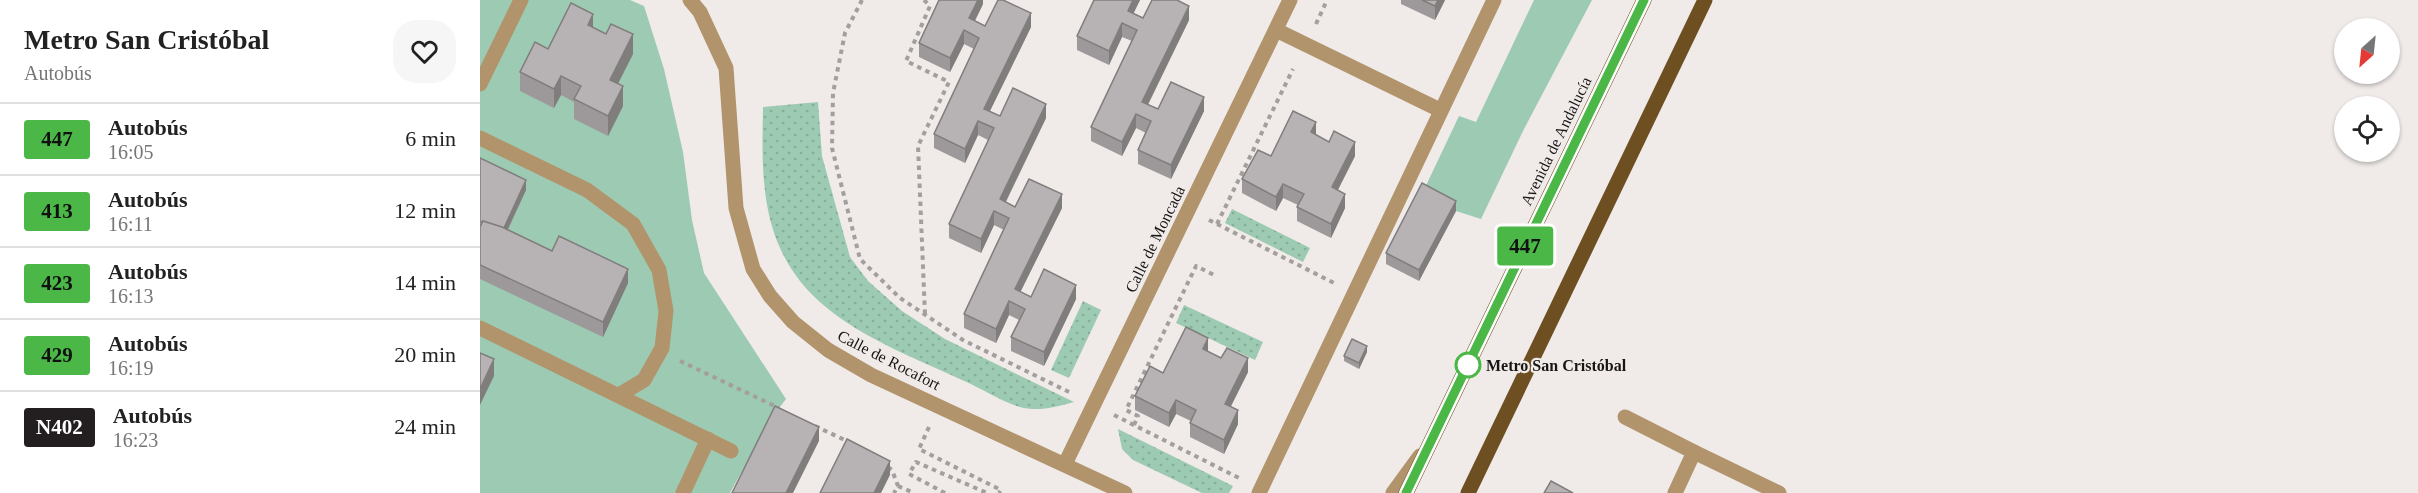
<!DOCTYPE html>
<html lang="es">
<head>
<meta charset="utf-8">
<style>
  :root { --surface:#fff; --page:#f6f6f6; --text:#222; --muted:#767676; --line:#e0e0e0 }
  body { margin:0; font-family:"Times New Roman",serif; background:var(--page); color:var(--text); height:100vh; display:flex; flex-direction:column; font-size:22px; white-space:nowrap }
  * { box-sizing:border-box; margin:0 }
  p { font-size:20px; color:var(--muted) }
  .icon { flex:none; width:33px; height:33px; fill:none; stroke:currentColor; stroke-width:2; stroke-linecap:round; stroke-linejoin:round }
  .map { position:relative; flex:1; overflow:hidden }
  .drawer { display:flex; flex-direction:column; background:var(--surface); width:480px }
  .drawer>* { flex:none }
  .badge { padding:0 12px; border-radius:4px; font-size:21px; line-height:39px }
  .needle { width:39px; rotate:207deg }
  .controls { position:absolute; left:1854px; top:18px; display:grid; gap:12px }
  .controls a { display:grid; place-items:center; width:66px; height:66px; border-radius:50%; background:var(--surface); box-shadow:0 2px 4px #0004; font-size:30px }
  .map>.badge { position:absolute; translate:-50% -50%; box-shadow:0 0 0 3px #fff }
  .round { display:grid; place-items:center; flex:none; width:63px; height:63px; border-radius:24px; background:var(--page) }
  .headline { display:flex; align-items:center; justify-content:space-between; height:102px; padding:0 24px }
  h1 { font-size:28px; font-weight:700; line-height:45px }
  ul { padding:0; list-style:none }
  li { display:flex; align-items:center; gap:18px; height:72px; padding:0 24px; border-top:2px solid var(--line) }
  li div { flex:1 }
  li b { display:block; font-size:22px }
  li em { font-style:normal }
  li .badge { min-width:66px; font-weight:700; text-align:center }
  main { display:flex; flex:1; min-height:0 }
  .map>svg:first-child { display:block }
  .green { fill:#9dcab2 }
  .garden { fill:url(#garden-dots) }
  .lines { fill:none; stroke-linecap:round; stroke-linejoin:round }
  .path { stroke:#a39f9e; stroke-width:4; stroke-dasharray:4.5 4.5; stroke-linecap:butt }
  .minor { stroke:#b1946c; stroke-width:15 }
  .major { stroke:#6e4f22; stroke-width:15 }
  .wall { fill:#9d999a }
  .shaded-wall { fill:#807d7d }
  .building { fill:#b7b2b3; stroke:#807d7d; stroke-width:1.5 }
  .line-casing { stroke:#fff; stroke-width:14 }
  .line { stroke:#4ab747; stroke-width:9 }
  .stop-dot { fill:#fff; stroke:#4ab747; stroke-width:3 }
  .labels { text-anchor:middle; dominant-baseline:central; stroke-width:4.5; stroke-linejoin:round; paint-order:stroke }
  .street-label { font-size:16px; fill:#171615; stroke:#f0ebe9 }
  .stop-label { font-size:16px; font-weight:bold; fill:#171615; stroke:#f0ebe9; text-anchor:start }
</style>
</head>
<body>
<main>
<section class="drawer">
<div class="headline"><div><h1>Metro San Cristóbal</h1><p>Autobús</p></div><a class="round"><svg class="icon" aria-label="heart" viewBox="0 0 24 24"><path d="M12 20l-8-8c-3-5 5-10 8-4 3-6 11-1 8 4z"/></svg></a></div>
<ul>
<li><span class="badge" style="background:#4ab747;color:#111">447</span><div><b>Autobús</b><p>16:05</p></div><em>6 min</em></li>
<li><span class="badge" style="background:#4ab747;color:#111">413</span><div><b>Autobús</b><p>16:11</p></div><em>12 min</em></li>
<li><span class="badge" style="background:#4ab747;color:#111">423</span><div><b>Autobús</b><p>16:13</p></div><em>14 min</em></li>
<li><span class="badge" style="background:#4ab747;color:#111">429</span><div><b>Autobús</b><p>16:19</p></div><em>20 min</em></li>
<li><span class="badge" style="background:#231f20;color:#fff">N402</span><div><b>Autobús</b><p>16:23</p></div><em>24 min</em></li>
</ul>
</section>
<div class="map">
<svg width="1938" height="493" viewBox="0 0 1938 493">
  <defs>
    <pattern id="garden-dots" width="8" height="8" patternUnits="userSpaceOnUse" patternTransform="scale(1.5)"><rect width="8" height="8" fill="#9dcab2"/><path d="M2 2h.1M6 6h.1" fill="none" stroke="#86ad98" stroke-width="1.8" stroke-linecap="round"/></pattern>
  </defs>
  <rect width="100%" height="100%" fill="#f0ebe9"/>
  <g class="green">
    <path d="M0 0H150L164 6 184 69 203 152 212 220 224 273 306 399 289 421 250 493H0Z"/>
    <path d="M1054 0H1112L1043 131 1001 219 976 211 942 194 979 116 996 122Z"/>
  </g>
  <g class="garden">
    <path d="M338 102 342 156 370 257 388 281 422 311 465 339 594 402C577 407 557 412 540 407 520 401 501 388 482 380 420 351 339 323 305 258 280 212 282 157 283 107Z"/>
    <path d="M752 209 830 248 823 262 745 223Z"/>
    <path d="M603 301 621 310 589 378 571 370Z"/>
    <path d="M704 305 783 342 775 360 696 323Z"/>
    <path d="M638 429 753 486 749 493H722L653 460 642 449Z"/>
  </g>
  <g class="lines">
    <g class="path">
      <path d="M382 0 365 33 353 93 352 148 380 259 420 298 483 340 593 394"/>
      <path d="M444 0 450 6 426 61 469 82 438 146 445 315"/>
      <path d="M836 24 847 0"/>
      <path d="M729 220 854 283"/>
      <path d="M737 224 813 69"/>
      <path d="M200 361 299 408"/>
      <path d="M634 415 761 479"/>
      <path d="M654 425 658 416 646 410 716 266 734 275"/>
      <path d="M335 426 369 442"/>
      <path d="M449 427 439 449 521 490 519 493"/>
      <path d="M408 467 412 470 418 486 414 493"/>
      <path d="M418 486 434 493"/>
      <path d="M465 493 429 474 436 462 507 493"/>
    </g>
    <g class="minor">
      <path d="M210 0 220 12 246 68 256 208 273 269 290 296 313 322 348 350 391 375 645 493"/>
      <path d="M796 30 960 110"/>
      <path d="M0 84 41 0"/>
      <path d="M0 138 107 190 153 224 179 270 186 311 182 348 164 380 139 395"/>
      <path d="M0 328 251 451"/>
      <path d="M1145 417 1214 452"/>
      <path d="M585 464 810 0"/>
      <path d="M203 493 228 439"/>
      <path d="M779 493 1014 0"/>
      <path d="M913 493 940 456"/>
      <path d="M1195 493 1214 452 1299 493"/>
    </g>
    <g class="major">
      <path d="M926 493 1164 0"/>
      <path d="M988 493 1225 0"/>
    </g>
  </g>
  <g class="wall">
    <path d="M503 0V4L495 21 505 26 551 27 510 111 520 116 566 118 526 202 535 207 582 208 540 292 551 297 596 299 564 366 531 351V337L539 320 529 315 516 343 484 328V314L524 230 514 225 501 253 469 238V224L508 140 498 135 485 163 454 148V134L494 49 484 44 470 72 439 57V43Z"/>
    <path d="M614 0H660L653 13 663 18 709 20 668 105 678 109 724 111 691 179 658 164V150L666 133 656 128 642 156 611 141V127L652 41 642 37 629 65 597 50V36Z"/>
    <path d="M921 0H965L955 20 921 4Z"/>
    <path d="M113 28 153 54 138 84 143 106 128 136 94 119V102L81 95 74 108 40 91V72L68 49Z"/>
    <path d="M836 135 875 156 858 190 865 208 851 238 817 221V207L818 205 803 198 796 211 762 193V179L791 156Z"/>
    <path d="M0 158 46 190 28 230 72 251 148 283 123 337 0 279Z"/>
    <path d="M976 211 939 281 906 264V253Z"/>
    <path d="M728 352 768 372 751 406 758 424 744 454 710 437V423L711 421 696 414 689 427 655 410V396L683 373Z"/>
    <path d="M887 352 879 369 864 361V356Z"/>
  </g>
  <g class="shaded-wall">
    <path d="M498 0H503V4L489 32V18Z"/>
    <path d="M653 0H660L648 25V11Z"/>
    <path d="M958 0H965L955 20V6Z"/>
    <path d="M709 6V20L662 116V102Z"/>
    <path d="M551 13V27L504 123V109Z"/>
    <path d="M113 14V34L108 25Z"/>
    <path d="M642 23V37L629 65V51Z"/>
    <path d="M484 30V44L470 72V58Z"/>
    <path d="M153 34V54L130 99V80Z"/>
    <path d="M81 76V95L74 108V89Z"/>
    <path d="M143 86V106L128 136V116Z"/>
    <path d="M724 97V111L691 179V165Z"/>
    <path d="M566 104V118L520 213V199Z"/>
    <path d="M656 114V128L642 156V142Z"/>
    <path d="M498 121V135L485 163V149Z"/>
    <path d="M836 122V136L831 132Z"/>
    <path d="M875 142V156L852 201V187Z"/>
    <path d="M46 180V190L22 241V231Z"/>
    <path d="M803 184V198L796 211V197Z"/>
    <path d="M582 194V208L535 303V289Z"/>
    <path d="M865 194V208L851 238V224Z"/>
    <path d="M976 201V211L939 281V270Z"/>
    <path d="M514 211V225L501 253V239Z"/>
    <path d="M148 269V283L123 337V322Z"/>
    <path d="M596 285V299L564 366V352Z"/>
    <path d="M529 301V315L516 343V329Z"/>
    <path d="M728 338V352L723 349Z"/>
    <path d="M887 346V352L879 369V363Z"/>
    <path d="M768 358V372L745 418V404Z"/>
    <path d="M14 359V376L0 405V389Z"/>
    <path d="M696 400V414L689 427V413Z"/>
    <path d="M758 410V424L744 454V440Z"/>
    <path d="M339 427V441L313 493H306Z"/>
    <path d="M410 461V475L401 493H394Z"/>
  </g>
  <g class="building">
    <path d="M459 0H498L489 18 505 26 518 0H523L551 13 504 109 520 116 533 88 566 104 520 199 535 207 549 179 582 194 535 289 551 297 564 269 596 285 564 352 531 337 545 309 529 301 516 329 484 314 529 218 514 211 501 239 469 224 514 128 498 121 485 149 454 134 499 38 484 30 470 58 439 43Z"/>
    <path d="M614 0H653L648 11 663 18 672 0H697L709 6 662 102 678 109 691 82 724 97 691 165 658 150 671 121 656 114 642 142 611 127 657 30 642 23 629 51 597 36Z"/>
    <path d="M942 0H958L955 6Z"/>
    <path d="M91 3 113 14 108 25 126 34 131 24 153 34 130 80 143 86 128 116 94 99 101 86 81 76 74 89 40 72 55 42 68 49Z"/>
    <path d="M813 111 836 122 831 132 849 142 854 131 875 142 852 187 865 194 851 224 817 207 824 194 803 184 796 197 762 179 778 150 791 156Z"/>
    <path d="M0 158 46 180 24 228 3 221 2 222H0Z"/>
    <path d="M942 183 976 201 939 270 906 253Z"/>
    <path d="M3 221 22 227 72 251 79 236 148 269 123 322 0 265V227Z"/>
    <path d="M706 327 728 338 723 349 741 358 747 348 768 358 745 404 758 410 744 440 710 423 716 410 696 400 689 413 655 396 670 366 683 373Z"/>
    <path d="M872 339 887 346 879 363 864 356Z"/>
    <path d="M0 353 14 359 0 389Z"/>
    <path d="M295 406 339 427 306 493H252Z"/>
    <path d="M367 439 410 461 394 493H340Z"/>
    <path d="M1071 481 1093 493H1064Z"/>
  </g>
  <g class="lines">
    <g class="line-casing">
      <path id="line" d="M926 493 1164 0"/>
    </g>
    <use href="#line" class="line"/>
  </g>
  <circle class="stop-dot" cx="988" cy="365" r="12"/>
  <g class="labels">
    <g class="street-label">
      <text transform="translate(1076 141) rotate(-64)">Avenida de Andalucía</text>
      <text transform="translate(675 239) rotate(-64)">Calle de Moncada</text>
      <text transform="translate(409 360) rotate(27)">Calle de Rocafort</text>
    </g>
    <g class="stop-label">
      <text x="1006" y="365">Metro San Cristóbal</text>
    </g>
  </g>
</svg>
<div class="controls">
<a><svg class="needle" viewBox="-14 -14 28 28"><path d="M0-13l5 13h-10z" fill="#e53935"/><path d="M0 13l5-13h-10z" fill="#767676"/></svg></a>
<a><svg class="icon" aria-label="locate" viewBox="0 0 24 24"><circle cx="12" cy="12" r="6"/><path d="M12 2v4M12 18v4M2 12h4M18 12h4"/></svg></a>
</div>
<b class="badge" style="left:1045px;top:246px;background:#4ab747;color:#111">447</b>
</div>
</main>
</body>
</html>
